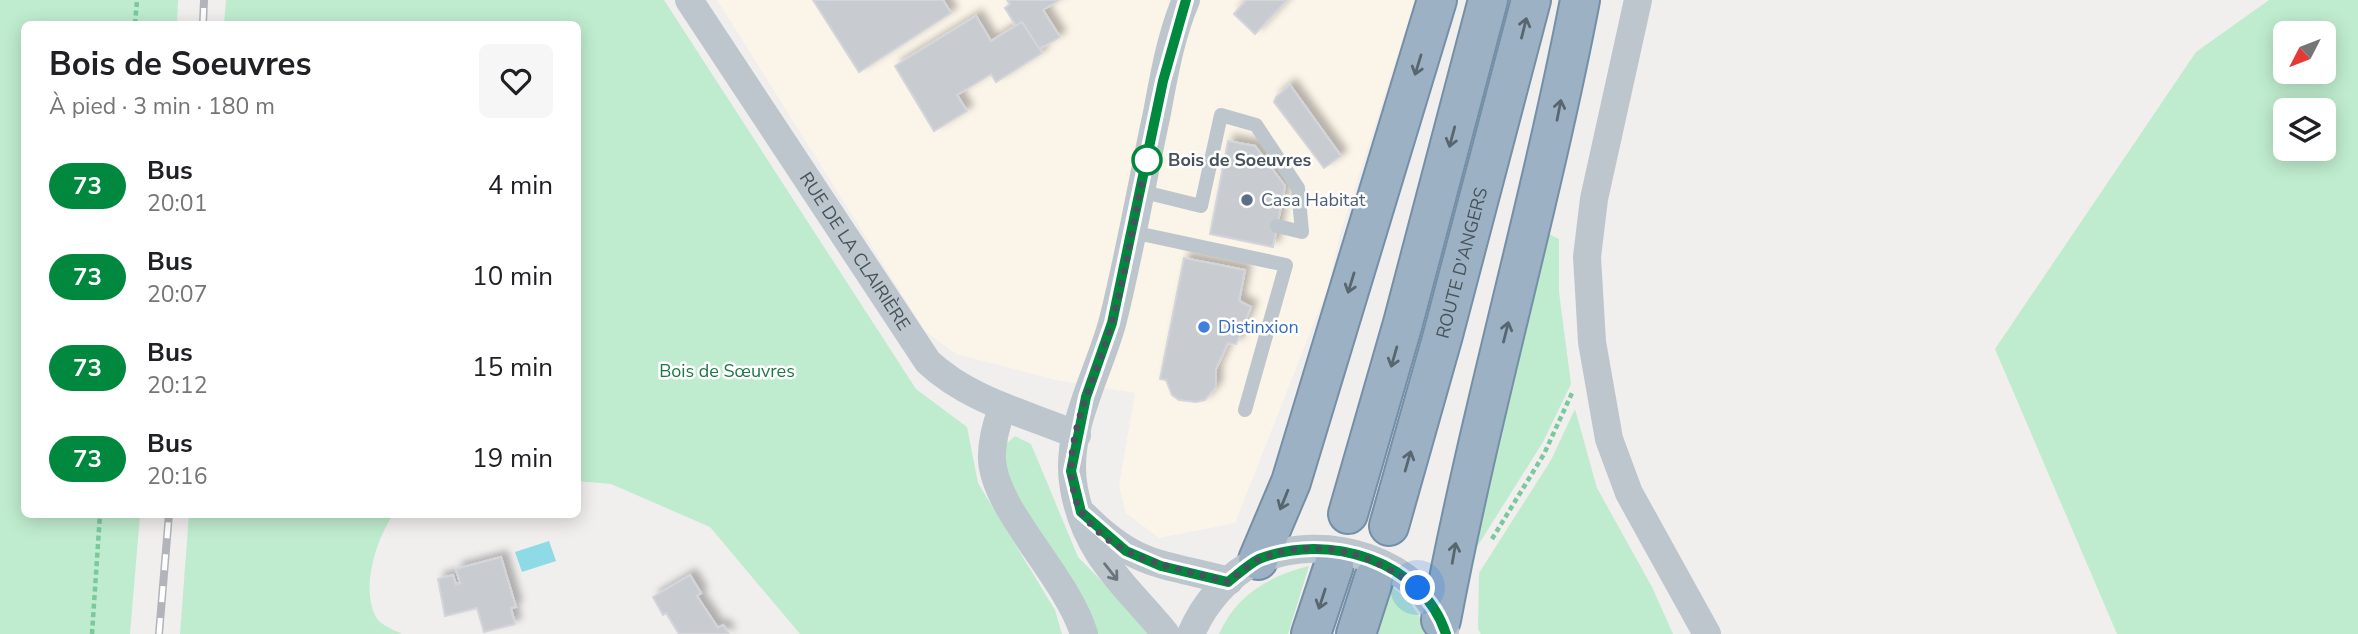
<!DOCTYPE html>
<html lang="fr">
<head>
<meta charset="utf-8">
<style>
  :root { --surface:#fff; --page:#f6f6f6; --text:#202124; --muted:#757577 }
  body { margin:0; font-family:"Nunito Sans",sans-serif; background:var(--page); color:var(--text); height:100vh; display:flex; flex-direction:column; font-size:26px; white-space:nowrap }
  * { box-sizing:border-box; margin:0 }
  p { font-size:23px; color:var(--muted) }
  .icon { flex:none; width:38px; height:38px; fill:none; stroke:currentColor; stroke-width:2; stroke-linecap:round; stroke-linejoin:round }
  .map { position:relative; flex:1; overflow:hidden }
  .details { position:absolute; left:21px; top:21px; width:560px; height:497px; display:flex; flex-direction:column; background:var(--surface); border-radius:10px; box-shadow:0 4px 18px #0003 }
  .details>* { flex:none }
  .badge { padding:0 14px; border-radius:23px; font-size:24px; line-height:46px }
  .needle { width:46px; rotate:228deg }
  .buttons { position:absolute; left:2273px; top:21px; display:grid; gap:14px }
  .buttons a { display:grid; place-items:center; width:63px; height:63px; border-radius:10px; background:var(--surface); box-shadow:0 4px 18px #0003; font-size:35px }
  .you { position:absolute; width:35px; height:35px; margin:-18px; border:5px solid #fff; border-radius:50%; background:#1a73e8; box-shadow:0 0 0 10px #1a73e833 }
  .map>.badge { position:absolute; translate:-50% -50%; box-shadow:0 0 0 4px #fff }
  .round { display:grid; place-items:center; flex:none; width:74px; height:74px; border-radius:10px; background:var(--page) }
  .summary { display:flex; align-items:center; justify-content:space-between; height:119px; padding:0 28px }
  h1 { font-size:33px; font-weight:700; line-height:52px }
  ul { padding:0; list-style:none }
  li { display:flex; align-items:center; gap:21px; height:91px; padding:0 28px }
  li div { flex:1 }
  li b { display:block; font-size:26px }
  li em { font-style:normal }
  li .badge { min-width:77px; font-weight:700; text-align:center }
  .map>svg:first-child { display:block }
  .commercial { fill:#fbf4e8 }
  .green { fill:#bfecce; fill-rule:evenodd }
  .water { fill:#8edae7 }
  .building { fill:#c8ccd1; stroke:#d3d5da; stroke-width:2; filter:url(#shadow) }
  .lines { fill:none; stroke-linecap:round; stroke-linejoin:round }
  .trunk-casing { stroke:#748fa6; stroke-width:42 }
  .path { stroke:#79c99d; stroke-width:4.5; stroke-dasharray:5 3.5; stroke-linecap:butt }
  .service { stroke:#bdc6cd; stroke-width:14 }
  .minor { stroke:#bdc6cd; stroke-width:28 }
  .trunk { stroke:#9cb2c4; stroke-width:38 }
  .rail-casing { stroke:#b1b4b8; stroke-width:8 }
  .rail { stroke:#fff; stroke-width:5; stroke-dasharray:16; stroke-linecap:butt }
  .oneway { stroke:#586670 }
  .oneway2 { stroke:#6a767d }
  .line-casing { stroke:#fff; stroke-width:16 }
  .line { stroke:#00893e; stroke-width:10 }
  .walk { stroke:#47535b; stroke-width:7; stroke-dasharray:0 12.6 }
  .stop-dot { fill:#fff; stroke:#00893e; stroke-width:3.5 }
  .service-dot { fill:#5c6f8a; stroke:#fff; stroke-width:2.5 }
  .shop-dot { fill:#3f7fe0; stroke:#fff; stroke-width:2.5 }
  .labels { text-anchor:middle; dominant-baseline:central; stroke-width:5; stroke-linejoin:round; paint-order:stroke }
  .stop-label { font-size:18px; font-weight:bold; fill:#47535b; stroke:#fff; text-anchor:start }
  .service-label { font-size:18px; fill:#4e5e75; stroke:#fff; text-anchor:start }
  .street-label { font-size:18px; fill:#47535b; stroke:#fff }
  .shop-label { font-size:18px; fill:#366cbe; stroke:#fff; text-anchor:start }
  .park-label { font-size:18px; fill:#1c7845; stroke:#fff }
</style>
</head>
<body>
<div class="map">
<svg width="2358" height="634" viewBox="0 0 2358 634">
  <defs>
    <filter id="shadow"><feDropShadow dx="6" dy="-6" stdDeviation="3.5" flood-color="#0004"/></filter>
  </defs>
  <rect width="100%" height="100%" fill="#f1eeee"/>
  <path class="commercial" d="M717 0H1415L1340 234 1328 287 1235 523 1159 538 1126 513 1119 486 1135 393 1056 380 956 354 925 331Z"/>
  <g class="green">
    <path d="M0 0H178L177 24H24V514L140 515 130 634H0Z"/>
    <path d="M226 0H664L916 389 967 427 978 483 1055 610 1062 634H800L710 527 611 484 578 481V24H224Z"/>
    <path d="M2269 0H2358V634H2117L1995 349 2196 52ZM2286 33H2324V72H2286ZM2286 110H2324V149H2286Z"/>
    <path d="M1545 232 1559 239V292L1571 384 1543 442 1465 566Z"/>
    <path d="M1575 409 1597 488 1652 587 1673 634H1481L1478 629 1479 573 1551 460Z"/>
    <path d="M1015 436 1031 444 1078 557 1137 617 1150 634H1096L1005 472 1003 447Z"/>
    <path d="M189 514 393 515C376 539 359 593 378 620 384 626 394 630 402 634H180Z"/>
    <path d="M1309 566 1288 634H1219C1235 596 1270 575 1309 566Z"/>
    <path d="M1389 584 1409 601 1431 634H1373Z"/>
  </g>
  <path class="water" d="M549 541 556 561 522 572 515 552Z"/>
  <g class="building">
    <path d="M813 0H943L951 13 859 72Z"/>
    <path d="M1007 0H1059L1043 10 1060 37 1039 49 1022 22 1016 26 1005 8 1010 4Z"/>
    <path d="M1246 0H1287L1255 34 1234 14Z"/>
    <path d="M976 16 991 41 1022 22 1042 53 996 82 991 74 957 95 967 111 934 131 895 66Z"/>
    <path d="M1290 85 1341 156 1324 168 1274 102 1276 97Z"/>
    <path d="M1228 141 1255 146 1285 186 1273 247 1210 234Z"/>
    <path d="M1184 258 1245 270 1239 301 1251 307 1236 344 1228 343 1216 369V387L1205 400 1196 402 1179 400 1172 395 1166 380 1160 379Z"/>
    <path d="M501 557 516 607 511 608 515 624 484 632 477 608 445 616 438 579 453 575 456 584 460 583 456 569Z"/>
    <path d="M690 575 701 593 697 596 718 628 723 625 729 634H679L666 613 663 615 653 597Z"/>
  </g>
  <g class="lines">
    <g class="trunk-casing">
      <g id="trunk">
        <path d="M1348 514 1403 323 1488 0"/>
        <path id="s2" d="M1389 526 1443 335 1531 0"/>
        <path d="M1258 560 1291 482 1437 0"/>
        <path d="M1441 620C1480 412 1540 208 1580 0"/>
        <path d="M1311 634 1334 565"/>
        <path d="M1356 634 1374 578"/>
      </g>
    </g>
    <g class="path">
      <path d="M135 24 137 0"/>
      <path d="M1492 539 1544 454 1572 393"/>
      <path d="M92 634 100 514"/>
    </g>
    <g class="service">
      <path d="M1140 191 1201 206 1221 115 1256 125 1298 188 1302 232 1277 226"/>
      <path d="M1132 232 1286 265 1245 410"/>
    </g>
    <g class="minor">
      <path id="s1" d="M689 0 928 362C970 401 1025 413 1077 435"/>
      <path d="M1638 0 1594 199 1587 257 1592 342 1609 439 1629 493 1707 634"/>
      <path d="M1002 407C997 424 991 442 992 460 995 511 1067 577 1084 634"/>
      <path d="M1085 516C1137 568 1162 563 1229 581"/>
      <path d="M1166 634C1126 585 1086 556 1074 489 1063 432 1099 374 1113 320 1130 252 1142 182 1157 113 1164 75 1171 35 1186 0"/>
      <path d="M1191 634C1203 605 1229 573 1259 560 1324 531 1422 559 1445 631"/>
    </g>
    <use href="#trunk" class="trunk"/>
    <g class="rail-casing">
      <g id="rail">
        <path d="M203 24 204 0"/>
        <path d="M159 634 169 514"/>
      </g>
    </g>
    <use href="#rail" class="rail"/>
  </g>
  <defs><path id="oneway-shaft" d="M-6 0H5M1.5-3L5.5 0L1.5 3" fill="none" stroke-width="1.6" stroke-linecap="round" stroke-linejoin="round" transform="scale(1.75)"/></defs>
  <g class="oneway">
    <use href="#oneway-shaft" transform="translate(1524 28) rotate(-76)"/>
    <use href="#oneway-shaft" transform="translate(1418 65) rotate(107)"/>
    <use href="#oneway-shaft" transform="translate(1559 110) rotate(-79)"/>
    <use href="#oneway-shaft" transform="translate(1452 137) rotate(105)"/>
    <use href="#oneway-shaft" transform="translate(1351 283) rotate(107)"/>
    <use href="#oneway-shaft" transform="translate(1506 332) rotate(-76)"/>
    <use href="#oneway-shaft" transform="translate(1394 357) rotate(106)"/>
    <use href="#oneway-shaft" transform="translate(1408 461) rotate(-74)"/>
    <use href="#oneway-shaft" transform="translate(1284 500) rotate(112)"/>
    <use href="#oneway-shaft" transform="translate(1454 553) rotate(-80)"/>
    <use href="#oneway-shaft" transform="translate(1322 599) rotate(108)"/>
  </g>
  <use class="oneway2" href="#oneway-shaft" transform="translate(1111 572) rotate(52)"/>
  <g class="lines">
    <g class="line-casing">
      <path id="line" d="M1186 0 1163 81 1112 323 1086 397 1071 471 1081 512 1126 551 1161 566 1228 582C1238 574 1249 564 1259 559 1328 532 1422 560 1446 634"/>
    </g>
    <use href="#line" class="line"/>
    <path class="walk" d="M1147 160C1134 214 1127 269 1112 322 1099 371 1071 420 1071 472 1072 484 1075 503 1082 513 1117 562 1175 567 1228 582 1238 574 1249 564 1259 559 1318 536 1370 552 1418 588"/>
  </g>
  <circle class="stop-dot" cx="1147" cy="160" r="14"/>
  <circle class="service-dot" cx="1247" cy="200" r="7"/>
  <circle class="shop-dot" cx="1204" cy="327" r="7"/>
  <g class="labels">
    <g class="stop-label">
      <text x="1168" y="160">Bois de Soeuvres</text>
    </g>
    <g class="service-label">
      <text x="1261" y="200">Casa Habitat</text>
    </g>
    <g class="street-label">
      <text stroke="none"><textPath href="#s1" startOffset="301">RUE DE LA CLAIRIÈRE</textPath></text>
      <text stroke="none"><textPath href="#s2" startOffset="273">ROUTE D'ANGERS</textPath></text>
    </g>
    <g class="shop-label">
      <text x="1218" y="327">Distinxion</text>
    </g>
    <g class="park-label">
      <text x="727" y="371">Bois de Sœuvres</text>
    </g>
  </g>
</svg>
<div class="buttons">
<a><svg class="needle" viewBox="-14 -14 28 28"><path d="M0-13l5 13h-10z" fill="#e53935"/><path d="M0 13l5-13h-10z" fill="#757577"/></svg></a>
<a><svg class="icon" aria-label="layers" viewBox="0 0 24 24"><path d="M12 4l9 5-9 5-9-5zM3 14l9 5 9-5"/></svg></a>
</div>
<div class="you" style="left:1418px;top:588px"></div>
<section class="details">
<div class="summary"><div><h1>Bois de Soeuvres</h1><p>À pied · 3 min · 180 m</p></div><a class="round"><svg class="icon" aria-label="heart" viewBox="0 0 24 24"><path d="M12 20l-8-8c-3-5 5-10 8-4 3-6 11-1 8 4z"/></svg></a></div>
<ul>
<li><span class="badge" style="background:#00893e;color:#fff">73</span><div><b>Bus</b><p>20:01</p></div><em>4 min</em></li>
<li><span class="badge" style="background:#00893e;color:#fff">73</span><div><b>Bus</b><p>20:07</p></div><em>10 min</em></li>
<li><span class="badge" style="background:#00893e;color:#fff">73</span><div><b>Bus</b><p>20:12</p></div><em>15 min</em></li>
<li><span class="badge" style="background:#00893e;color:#fff">73</span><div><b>Bus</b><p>20:16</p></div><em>19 min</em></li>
</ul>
</section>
</div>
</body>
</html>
